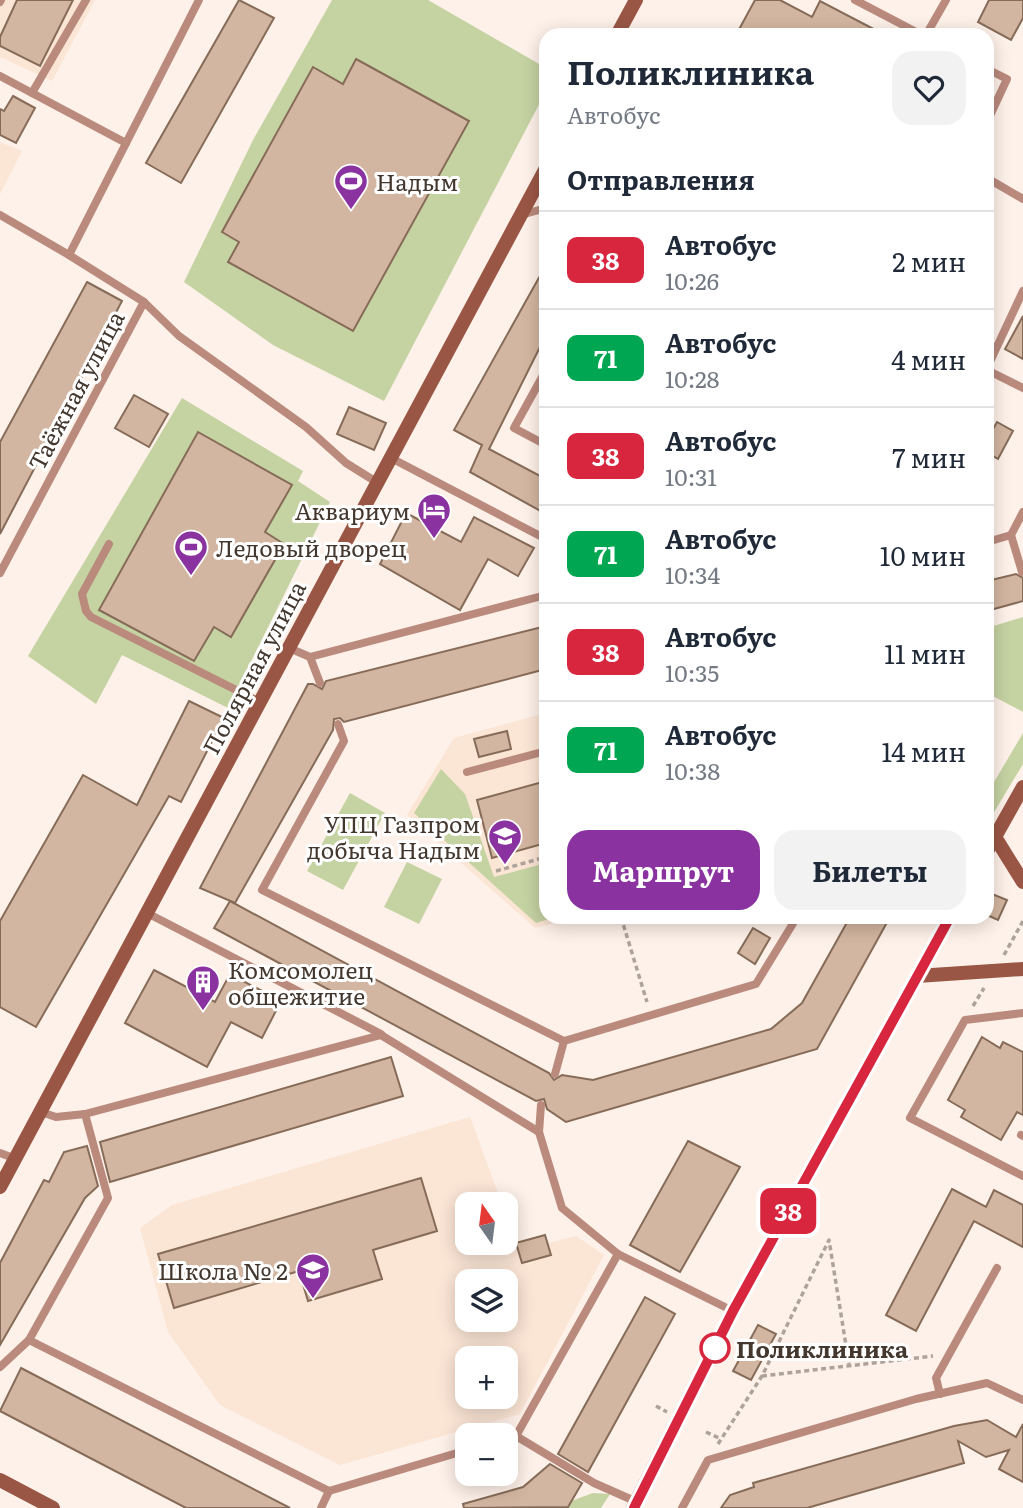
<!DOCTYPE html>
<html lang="ru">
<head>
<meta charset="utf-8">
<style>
  :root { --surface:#fff; --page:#f2f2f3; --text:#1f2937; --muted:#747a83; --line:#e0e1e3; --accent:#8932a0 }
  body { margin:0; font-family:Literata,serif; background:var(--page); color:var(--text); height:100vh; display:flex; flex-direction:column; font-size:26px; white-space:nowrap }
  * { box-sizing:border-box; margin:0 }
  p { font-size:23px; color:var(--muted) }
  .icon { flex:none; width:38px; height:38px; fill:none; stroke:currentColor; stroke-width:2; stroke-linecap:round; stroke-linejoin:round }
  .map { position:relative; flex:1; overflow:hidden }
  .drawer { position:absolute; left:539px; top:28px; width:455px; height:896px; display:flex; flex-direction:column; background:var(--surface); border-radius:21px; box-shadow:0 4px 18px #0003 }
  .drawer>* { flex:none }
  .badge { padding:0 14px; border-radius:10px; font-size:24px; line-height:46px }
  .needle { width:46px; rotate:346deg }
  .controls { position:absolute; left:455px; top:1192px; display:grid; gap:14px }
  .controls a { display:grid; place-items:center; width:63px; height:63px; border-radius:14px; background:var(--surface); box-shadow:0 4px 18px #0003; font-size:35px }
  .map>.badge { position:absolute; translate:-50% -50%; box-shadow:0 0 0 4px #fff }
  h2 { padding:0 28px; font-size:26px; line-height:63px }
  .round { display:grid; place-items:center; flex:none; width:74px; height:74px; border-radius:21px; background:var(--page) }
  .overview { display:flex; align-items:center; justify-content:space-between; height:119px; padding:0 28px }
  h1 { font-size:33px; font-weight:700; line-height:52px }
  .button { display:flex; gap:14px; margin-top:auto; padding:14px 28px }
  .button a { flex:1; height:80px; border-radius:21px; background:var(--accent); color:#fff; font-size:28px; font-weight:700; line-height:80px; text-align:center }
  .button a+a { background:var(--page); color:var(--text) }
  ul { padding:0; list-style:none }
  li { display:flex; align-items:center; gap:21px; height:98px; padding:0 28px; border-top:2px solid var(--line) }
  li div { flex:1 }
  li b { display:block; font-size:26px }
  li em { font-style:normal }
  li .badge { min-width:77px; font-weight:700; text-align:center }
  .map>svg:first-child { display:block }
  .built { fill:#fbe5d5; fill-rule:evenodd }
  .green { fill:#c5d2a2 }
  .building { fill:#d3b6a1; stroke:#866c58; stroke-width:2 }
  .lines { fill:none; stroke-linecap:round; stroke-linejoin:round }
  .path { stroke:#aea299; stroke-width:3.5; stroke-dasharray:5 3.5; stroke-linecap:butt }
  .lane { stroke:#ba8a7d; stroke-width:8 }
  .secondary { stroke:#9a5645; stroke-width:14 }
  .line-casing { stroke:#fff; stroke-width:16 }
  .line { stroke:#d7263d; stroke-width:10 }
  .stop-dot { fill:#fff; stroke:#d7263d; stroke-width:3.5 }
  .labels { text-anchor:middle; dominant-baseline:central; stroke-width:6; stroke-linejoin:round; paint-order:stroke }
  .poi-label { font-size:23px; fill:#43372e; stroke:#fff; text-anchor:start }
  .street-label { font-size:23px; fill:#43372e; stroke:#fff }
  .stop-label { font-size:23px; font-weight:bold; fill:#43372e; stroke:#fff; text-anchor:start }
</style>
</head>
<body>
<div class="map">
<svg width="1023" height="1508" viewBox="0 0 1023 1508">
  <rect width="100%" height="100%" fill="#fef1e9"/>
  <g class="built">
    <path d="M0 0H95L52 81 0 57Z"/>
    <path d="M0 142 22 151 0 194Z"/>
    <path d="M546 713V917H576L535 928 407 815 454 738Z"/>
    <path d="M470 1117 502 1204H467V1242H506V1214L517 1243 545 1235 548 1243 576 1236 604 1255 520 1414 340 1465 220 1405 168 1332 140 1228 172 1205ZM467 1281H506V1320H467ZM467 1358H506V1396H467Z"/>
  </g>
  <g class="green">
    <path d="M332 0H428L546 68V91L384 401 273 345 184 282 253 140Z"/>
    <path d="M182 398 303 471 298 481 330 502 228 708 122 655 96 704 28 656Z"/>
    <path d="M1023 617V712L987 693V628Z"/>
    <path d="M1023 733V764L987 824V794Z"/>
    <path d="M441 769 465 794 494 877 546 863V917H556L536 923 414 813Z"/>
    <path d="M350 793 385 813 343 890 307 871Z"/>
    <path d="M407 862 442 879 419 924 384 907Z"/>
    <path d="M593 1493 610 1494 601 1508H552Z"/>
  </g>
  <g class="building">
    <path d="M17 0H73L40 66 0 46V37Z"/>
    <path d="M239 0 274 18 181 183 146 163Z"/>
    <path d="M755 0H780L812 17 820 1 885 35H736Z"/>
    <path d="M989 0H1023V18L1011 40 978 22Z"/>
    <path d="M356 59 469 121 353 331 228 262 239 242 222 232 313 67 343 84Z"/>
    <path d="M13 96 35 108 16 143 0 135V109L4 111Z"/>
    <path d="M546 265V335L489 449 546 479V514L470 472 482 445 454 430Z"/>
    <path d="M87 282 122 301 0 534V442Z"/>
    <path d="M1023 316V359L1005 349Z"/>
    <path d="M134 395 168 414 149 447 115 428Z"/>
    <path d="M349 407 386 423 374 450 337 434Z"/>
    <path d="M997 422 1013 431 998 459 987 453V440Z"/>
    <path d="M198 432 292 485 265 532 284 544 231 637 214 627 194 661 99 610Z"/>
    <path d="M406 513 461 542 474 517 534 548 518 576 488 559 460 610 380 564Z"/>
    <path d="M1016 574 1023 578V601L987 611V581Z"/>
    <path d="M546 626V669L344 722 340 718 334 719 333 730 235 903 200 888 308 684H313L322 689 326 681Z"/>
    <path d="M189 701 224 718 181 802 169 796 36 1027 0 1007V921L83 775 137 805Z"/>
    <path d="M507 731 511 749 479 757 474 739Z"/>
    <path d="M546 781V843L492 858 477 800Z"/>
    <path d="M987 892 1007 900 998 920 987 915Z"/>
    <path d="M230 901 549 1073 554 1080 562 1075 593 1080 771 1029 802 1003 850 917H890L817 1049 566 1122 547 1109 544 1099 536 1101 214 928Z"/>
    <path d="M753 928 770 938 755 964 738 953Z"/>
    <path d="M154 970 215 1002 230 974 281 1001 262 1038 231 1022 207 1067 125 1023Z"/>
    <path d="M982 1037 1000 1048 1003 1042 1023 1052V1115L1017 1112 1001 1140 961 1117 965 1110 948 1100Z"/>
    <path d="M391 1057 403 1096 110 1182 100 1142Z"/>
    <path d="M688 1141 740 1167 680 1272 630 1245Z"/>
    <path d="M87 1146 98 1186 85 1198 0 1345V1263L44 1180 49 1182 64 1152Z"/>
    <path d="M421 1178 437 1231 373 1250 382 1279 308 1301 299 1271 174 1308 158 1254Z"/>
    <path d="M952 1189 986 1207 994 1190 1023 1205V1247L974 1221 916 1331 886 1315Z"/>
    <path d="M545 1235 551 1255 522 1263 516 1243Z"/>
    <path d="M645 1297 675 1314 588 1472 558 1454Z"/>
    <path d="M758 1325 776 1334 751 1380 733 1371Z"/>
    <path d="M21 1368 290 1508H186L0 1411Z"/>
    <path d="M987 1420 1016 1437 1023 1424V1482L999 1469 1009 1450 986 1457 958 1441 964 1463 807 1508H721L730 1495 754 1487 753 1483 954 1426Z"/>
    <path d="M550 1464 582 1483 568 1507 464 1508 463 1504 523 1487Z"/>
  </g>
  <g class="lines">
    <g class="path">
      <path d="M496 871 546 857"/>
      <path d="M621 917 647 1002"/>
      <path d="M1004 955 1023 921"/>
      <path d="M973 1006 984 988"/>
      <path d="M762 1376 933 1356"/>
      <path d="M656 1406 667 1412"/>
      <path d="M706 1432 721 1439"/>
      <path d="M718 1444 762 1376 829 1240 849 1364"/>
    </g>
    <g class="lane">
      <path d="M199 0 69 255 144 302 179 336 306 427 346 463 378 483"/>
      <path d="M855 0 922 35"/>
      <path d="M0 2 1 0"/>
      <path d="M707 33 712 35"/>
      <path d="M926 35 946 0"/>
      <path d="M987 69 1007 79 987 122"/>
      <path d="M0 76 126 143"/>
      <path d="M32 93 86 0"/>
      <path d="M987 178 1023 199"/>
      <path d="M0 215 69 255"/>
      <path d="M521 215 546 208"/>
      <path d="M987 368 1023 291"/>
      <path d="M546 370 514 428 546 445"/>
      <path d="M987 370 1023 388"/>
      <path d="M391 458 546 539"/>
      <path d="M1011 535 1022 572"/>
      <path d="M987 542 1011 535 1023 512"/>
      <path d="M109 544 82 594 86 611 91 617 260 702"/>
      <path d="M0 573 144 302"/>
      <path d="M289 648 310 657"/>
      <path d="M320 683 310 657 546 595"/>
      <path d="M338 724 344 741 262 890 564 1041 756 984 797 917"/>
      <path d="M467 772 546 751"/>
      <path d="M147 913 381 1034"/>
      <path d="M1023 1013 965 1020 910 1118 1023 1176"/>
      <path d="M555 1074 564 1041"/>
      <path d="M41 1112 56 1117 85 1114"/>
      <path d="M539 1132 541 1105"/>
      <path d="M1021 1135 1023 1136"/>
      <path d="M0 1153 16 1159"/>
      <path d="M0 1367 29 1340"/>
      <path d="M940 1394 936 1378 997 1268"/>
      <path d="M516 1436 594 1483 637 1502"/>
      <path d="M506 1439 516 1436 618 1254"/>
      <path d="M467 1450 329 1491 29 1340 108 1198 85 1114 381 1035 539 1132 562 1208 618 1254 733 1311"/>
      <path d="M321 1508 329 1491"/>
      <path d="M682 1508 708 1460 916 1399 987 1383 1023 1400"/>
    </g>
    <g class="secondary">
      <path d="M617 35 636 0"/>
      <path d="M995 837 1023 882"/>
      <path d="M987 851 1023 787"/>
      <path d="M917 976 1023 969"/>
      <path d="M0 1187 546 168"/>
      <path d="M0 1480 53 1508"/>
      <path d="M633 1508 733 1311 950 917"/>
    </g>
  </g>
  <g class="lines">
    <g class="line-casing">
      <path id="line" d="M634 1508 733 1311 950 917"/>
    </g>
    <use href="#line" class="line"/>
  </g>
  <defs>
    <g id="stadium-pin" transform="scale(1.75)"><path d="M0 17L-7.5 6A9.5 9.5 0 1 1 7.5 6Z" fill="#8932a0" stroke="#fff"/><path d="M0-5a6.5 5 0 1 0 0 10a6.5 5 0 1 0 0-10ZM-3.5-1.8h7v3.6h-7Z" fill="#fff"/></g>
    <g id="hotel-pin" transform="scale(1.75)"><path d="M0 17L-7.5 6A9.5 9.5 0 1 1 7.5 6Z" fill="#8932a0" stroke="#fff"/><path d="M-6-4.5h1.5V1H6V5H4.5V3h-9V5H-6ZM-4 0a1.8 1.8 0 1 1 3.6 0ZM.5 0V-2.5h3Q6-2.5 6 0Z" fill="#fff"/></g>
    <g id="university-pin" transform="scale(1.75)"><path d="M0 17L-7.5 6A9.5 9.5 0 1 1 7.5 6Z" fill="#8932a0" stroke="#fff"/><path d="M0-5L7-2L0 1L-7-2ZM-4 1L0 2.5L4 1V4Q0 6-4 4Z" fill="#fff"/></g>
    <g id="building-pin" transform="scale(1.75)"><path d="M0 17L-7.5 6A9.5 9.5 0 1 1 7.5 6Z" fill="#8932a0" stroke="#fff"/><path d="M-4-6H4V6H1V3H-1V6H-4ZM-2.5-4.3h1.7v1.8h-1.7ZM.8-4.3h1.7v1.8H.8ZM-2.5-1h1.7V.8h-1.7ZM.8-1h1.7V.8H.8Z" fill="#fff"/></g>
    <g id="school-pin" transform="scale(1.75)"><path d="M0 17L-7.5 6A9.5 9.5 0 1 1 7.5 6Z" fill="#8932a0" stroke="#fff"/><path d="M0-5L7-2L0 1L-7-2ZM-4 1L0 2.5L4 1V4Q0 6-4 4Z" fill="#fff"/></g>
  </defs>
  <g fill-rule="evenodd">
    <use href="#stadium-pin" x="351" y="181"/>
    <use href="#hotel-pin" x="434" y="510"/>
    <use href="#stadium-pin" x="191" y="547"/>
    <use href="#university-pin" x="505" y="836"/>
    <use href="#building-pin" x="203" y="982"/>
    <use href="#school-pin" x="313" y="1270"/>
  </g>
  <circle class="stop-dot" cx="715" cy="1348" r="14"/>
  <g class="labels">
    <g class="poi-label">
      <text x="376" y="181">Надым</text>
      <text x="410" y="510" text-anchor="end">Аквариум</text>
      <text x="216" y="547">Ледовый дворец</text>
      <text x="480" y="823" text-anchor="end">УПЦ Газпром<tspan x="480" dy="26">добыча Надым</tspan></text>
      <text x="228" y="969">Комсомолец<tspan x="228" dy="26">общежитие</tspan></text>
      <text x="288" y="1270" text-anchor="end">Школа № 2</text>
    </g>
    <g class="street-label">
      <text transform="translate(75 390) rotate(-62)">Таёжная улица</text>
      <text transform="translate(253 667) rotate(-62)">Полярная улица</text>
    </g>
    <g class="stop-label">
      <text x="736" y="1348">Поликлиника</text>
    </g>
  </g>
</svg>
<div class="controls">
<a><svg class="needle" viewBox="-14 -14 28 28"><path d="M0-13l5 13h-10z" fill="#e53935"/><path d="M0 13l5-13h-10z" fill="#747a83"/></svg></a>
<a><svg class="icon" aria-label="layers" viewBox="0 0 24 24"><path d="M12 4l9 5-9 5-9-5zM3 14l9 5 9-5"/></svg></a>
<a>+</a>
<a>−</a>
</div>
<b class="badge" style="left:788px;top:1211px;background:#d7263d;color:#fff">38</b>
<section class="drawer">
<div class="overview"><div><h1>Поликлиника</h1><p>Автобус</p></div><a class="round"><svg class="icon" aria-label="heart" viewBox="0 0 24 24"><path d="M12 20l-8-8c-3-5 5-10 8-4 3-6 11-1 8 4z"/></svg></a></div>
<h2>Отправления</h2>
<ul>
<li><span class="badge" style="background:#d7263d;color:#fff">38</span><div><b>Автобус</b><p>10:26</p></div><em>2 мин</em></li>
<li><span class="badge" style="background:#00a651;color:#fff">71</span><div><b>Автобус</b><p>10:28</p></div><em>4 мин</em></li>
<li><span class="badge" style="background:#d7263d;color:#fff">38</span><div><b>Автобус</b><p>10:31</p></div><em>7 мин</em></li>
<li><span class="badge" style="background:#00a651;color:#fff">71</span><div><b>Автобус</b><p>10:34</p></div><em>10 мин</em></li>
<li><span class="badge" style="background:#d7263d;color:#fff">38</span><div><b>Автобус</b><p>10:35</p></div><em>11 мин</em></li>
<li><span class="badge" style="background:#00a651;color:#fff">71</span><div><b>Автобус</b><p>10:38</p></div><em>14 мин</em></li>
</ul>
<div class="button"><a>Маршрут</a><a>Билеты</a></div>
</section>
</div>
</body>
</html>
